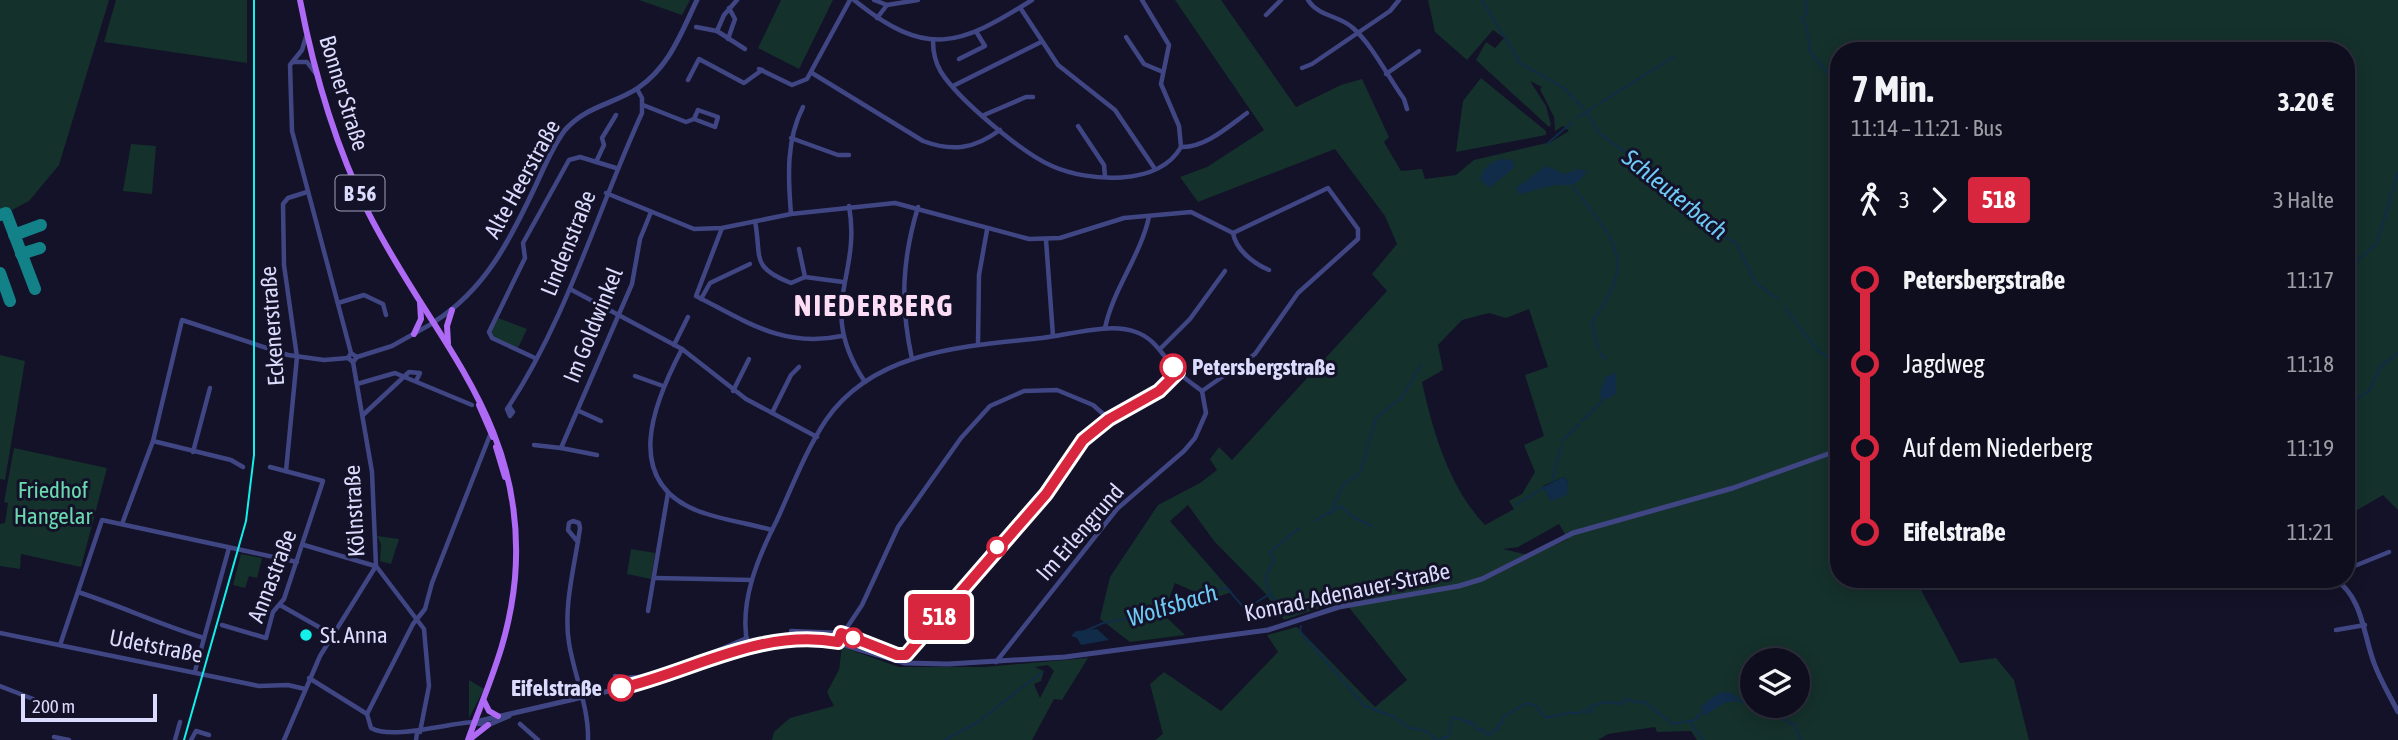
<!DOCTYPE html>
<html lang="de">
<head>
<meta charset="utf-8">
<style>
  :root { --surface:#0e0e1e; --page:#171727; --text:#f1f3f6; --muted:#9b9ca4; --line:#2e2e3c }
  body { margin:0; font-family:"Asap Condensed",sans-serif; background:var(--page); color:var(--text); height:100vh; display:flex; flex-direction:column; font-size:26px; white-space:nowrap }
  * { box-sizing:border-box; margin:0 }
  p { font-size:23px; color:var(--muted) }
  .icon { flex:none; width:38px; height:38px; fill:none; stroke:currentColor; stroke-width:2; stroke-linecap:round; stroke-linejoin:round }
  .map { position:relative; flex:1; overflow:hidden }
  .side { position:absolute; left:1830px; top:42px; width:525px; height:546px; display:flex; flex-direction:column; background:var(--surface); border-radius:28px; box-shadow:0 4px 18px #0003,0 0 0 2px var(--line) }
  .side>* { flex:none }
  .badge { padding:0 14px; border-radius:5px; font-size:24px; line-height:46px }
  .fabs { position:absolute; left:1740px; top:648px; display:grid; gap:14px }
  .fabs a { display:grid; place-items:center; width:70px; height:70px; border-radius:50%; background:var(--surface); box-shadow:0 4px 18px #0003,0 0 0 2px var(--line); font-size:35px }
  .scale { position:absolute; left:21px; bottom:18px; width:136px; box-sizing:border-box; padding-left:7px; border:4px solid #dbdbfd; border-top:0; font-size:19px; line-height:24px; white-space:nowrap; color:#dbdbfd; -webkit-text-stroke:5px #131228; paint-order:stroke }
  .map>.badge { position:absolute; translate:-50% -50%; box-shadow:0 0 0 4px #fff }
  .legs { display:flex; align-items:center; gap:10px; height:77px; padding:0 21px; font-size:23px }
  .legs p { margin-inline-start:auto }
  .summary { display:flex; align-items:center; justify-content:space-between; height:119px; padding:0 21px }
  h1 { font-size:38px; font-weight:700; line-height:52px }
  ul { padding:0 21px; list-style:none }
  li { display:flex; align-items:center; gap:24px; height:84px; font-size:26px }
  li i { display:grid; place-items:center; width:10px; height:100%; margin:0 9px; background:currentColor }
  li i::after { content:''; width:18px; height:18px; margin:-9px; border:5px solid; border-radius:50%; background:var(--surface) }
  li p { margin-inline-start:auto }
  li:first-child i { background:linear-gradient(#0000 50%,currentColor 0) }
  li:last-child i { background:linear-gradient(currentColor 50%,#0000 0) }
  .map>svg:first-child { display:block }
  .green { fill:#15312c; fill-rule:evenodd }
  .water { fill:#102c48 }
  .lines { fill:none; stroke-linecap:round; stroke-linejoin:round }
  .stream { stroke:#102c48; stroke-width:2 }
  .taxiway { stroke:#138188; stroke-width:12 }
  .minor { stroke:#404683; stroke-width:4.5 }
  .tertiary { stroke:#404683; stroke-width:5 }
  .primary { stroke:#ae69f5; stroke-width:6 }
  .tram { stroke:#13f0e9; stroke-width:2 }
  .line-1-casing { stroke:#fff; stroke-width:16 }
  .line-1 { stroke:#d7263d; stroke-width:10 }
  .stop-1-dot { fill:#fff; stroke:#d7263d; stroke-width:3.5 }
  .poi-dot { fill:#13f0e9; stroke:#131228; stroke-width:2.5 }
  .labels { text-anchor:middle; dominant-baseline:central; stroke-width:6; stroke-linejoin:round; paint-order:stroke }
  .shield { fill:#131228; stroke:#9f9fbd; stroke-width:2 }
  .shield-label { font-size:21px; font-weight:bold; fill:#dbdbfd }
  .street-label { font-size:23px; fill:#dbdbfd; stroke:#131228 }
  .stop-label { font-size:23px; font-weight:bold; fill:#dbdbfd; stroke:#131228; text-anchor:start }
  .park-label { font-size:23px; fill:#6ad9af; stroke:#131228 }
  .poi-label { font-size:23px; fill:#dbdbfd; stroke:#131228; text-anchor:start }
  .water-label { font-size:24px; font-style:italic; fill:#6fcaf6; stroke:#131228 }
  .district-label { font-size:30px; font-weight:bold; letter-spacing:2px; fill:#fddcf5; stroke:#131228 }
</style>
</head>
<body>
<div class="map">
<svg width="2398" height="740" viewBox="0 0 2398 740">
  <rect width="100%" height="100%" fill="#131228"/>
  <g class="green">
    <path d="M0 0H109L59 165 29 201 12 210 10 208 0 211Z"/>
    <path d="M116 0H247V63L104 42Z"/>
    <path d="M639 0H690L682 15Z"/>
    <path d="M781 0H833L799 69 758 48Z"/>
    <path d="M1175 0H1221L1296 107 1341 85 1362 79 1389 137 1384 142 1401 171 1422 169 1425 179 1456 175 1474 160 1551 142 1569 131 1563 126 1555 131 1554 117 1540 89 1542 87 1530 81 1546 106 1551 125 1549 127 1476 60 1486 42 1495 48 1504 38 1493 30 1467 60 1435 32 1428 0H2398V510L2383 495 2347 516V51H1839V579H1921V590L1960 663 1996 658 2014 680 2029 740H1697L1691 731 1657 732 1655 727 1608 734 1598 740H1155L1163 734 1150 684 1164 672 1221 711 1278 652 1267 635 1297 627 1375 707 1407 680 1343 600 1284 620 1265 593 1214 541 1188 505 1170 521 1232 592 1211 599 1175 583 1163 614 1185 635 1130 642 1100 619 1110 577 1158 505 1200 483 1217 470 1210 459 1219 447 1232 460 1387 291 1372 274 1397 244 1385 216 1335 149 1198 202 1180 177 1207 167 1264 130ZM1529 309 1548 367 1525 375 1544 436 1524 445 1535 472 1522 494 1509 501 1514 509 1485 525C1449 487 1433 432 1422 382L1443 370 1438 345 1462 320 1489 313 1506 318ZM1563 477 1568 481 1551 501 1543 486ZM1559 524 1568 539 1532 556 1503 549 1518 547ZM1752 660H1797V705H1752Z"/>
    <path d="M1481 78 1546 131V135L1456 152 1463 101Z"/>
    <path d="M131 144 156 146 152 194 123 191Z"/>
    <path d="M498 318 527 329 518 348 493 337 491 332Z"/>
    <path d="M0 355 25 361 5 480 0 479Z"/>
    <path d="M14 448 107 468 81 567 21 554 20 569 0 566V524L5 523 8 503 4 502Z"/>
    <path d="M377 536 399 539 391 564 380 561 381 544Z"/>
    <path d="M631 549 655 553 651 579 627 574Z"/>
    <path d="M241 554 262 558 257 578 249 576 245 588 233 585Z"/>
    <path d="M842 647 899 667H985L1088 658 1062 700 1054 699 1032 740H772L774 732 790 718 834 706 827 692 839 670ZM1048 665 1054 671 1040 698 1034 684 1041 681 1044 671 1035 667Z"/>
    <path d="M469 680 484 689 469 718Z"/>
  </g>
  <g class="water">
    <path d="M1502 159 1512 160 1515 167 1489 188 1480 179C1484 167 1490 162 1502 159Z"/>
    <path d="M1546 166 1565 174 1578 169 1587 171C1572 193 1568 181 1547 187 1538 189 1529 192 1519 194L1516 188Z"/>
    <path d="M1616 373V394L1602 401 1600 393 1606 376Z"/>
    <path d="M1563 477 1568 481 1567 495 1551 501 1543 487Z"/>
    <path d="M1097 629 1109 640 1081 645 1077 638 1071 636 1076 631Z"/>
    <path d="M1726 692 1736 695 1741 701 1726 702 1704 716 1701 706 1719 693Z"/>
  </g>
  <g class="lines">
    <g class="stream">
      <path d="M1482 0 1520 63 1564 88 1584 109"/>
      <path d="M1805 0 1807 12 1802 19 1807 26 1810 52 1839 86"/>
      <path d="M1600 103 1675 56"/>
      <path d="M1587 113 1592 121"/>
      <path d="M1577 118 1597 105"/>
      <path d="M1593 123 1599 133 1672 187 1708 227 1736 243 1756 283 1778 299"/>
      <path d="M1547 144 1572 122"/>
      <path d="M1573 186C1614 242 1639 258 1592 322L1598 350"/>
      <path d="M2351 267 2377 243 2398 172"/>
      <path d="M1785 308 1818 351 1839 363"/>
      <path d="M1600 353 1606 359"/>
      <path d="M2347 406 2370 390 2380 367 2398 353"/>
      <path d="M1582 421 1602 401"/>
      <path d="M1562 441 1579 424"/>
      <path d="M1552 481 1561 446"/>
      <path d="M1515 505 1545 487"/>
      <path d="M1330 514 1344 484 1360 473 1376 418 1402 397 1421 365"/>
      <path d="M1314 521 1341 506 1353 517 1372 526"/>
      <path d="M1270 593 1265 577 1274 560 1270 552 1299 528"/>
      <path d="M1301 626 1300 632 1365 706 1394 717 1409 728C1418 728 1432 731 1435 740"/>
      <path d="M1085 631 1103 623 1164 612 1226 587 1245 609 1270 594 1291 615"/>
      <path d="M1739 701 1752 704"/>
      <path d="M1753 705 1763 709 1773 707 1789 723 1795 724 1800 740"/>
      <path d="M1689 721 1703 740"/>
      <path d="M945 740 978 722 1042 672"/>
      <path d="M1438 740 1449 736 1452 717 1466 721 1469 725 1471 721 1478 731 1483 729 1489 736 1492 731 1499 729 1497 724 1502 723 1504 716 1527 703 1536 706 1545 717C1559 719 1566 709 1579 714L1585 709 1588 713 1592 711 1589 707 1605 702 1623 704 1626 699 1638 703 1643 701 1673 724 1695 720 1701 713"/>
    </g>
    <g class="taxiway">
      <path d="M0 215 6 213 35 289"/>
      <path d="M14 235 41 225"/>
      <path d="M21 254 40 248"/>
      <path d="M0 273 10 301"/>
    </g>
    <g class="minor">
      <path d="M854 0C927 59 959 46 1032 0"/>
      <path d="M874 0 887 5"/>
      <path d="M1308 0C1319 17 1339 15 1353 28 1373 46 1388 77 1404 99L1407 109"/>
      <path d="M1021 9 1058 65 1115 110 1155 169"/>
      <path d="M1266 15 1281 0"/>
      <path d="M877 18 887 5 918 0"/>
      <path d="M696 27 717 31 745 49"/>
      <path d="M717 31 724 15 737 0"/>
      <path d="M306 37 302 50 290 65 292 131 351 353 357 357 353 362 348 358 351 353"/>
      <path d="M1126 37 1144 64 1163 72"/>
      <path d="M728 39 735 19 729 8"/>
      <path d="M933 41C933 52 935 62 941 72 958 99 1022 153 1052 166 1088 182 1158 187 1181 147L1179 126 1161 84 1169 45 1142 0"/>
      <path d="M959 59 985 46 977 33"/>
      <path d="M293 62H307L316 74"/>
      <path d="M1302 68 1312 64 1390 11 1399 0"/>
      <path d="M759 69 792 85 807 79 850 0"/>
      <path d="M812 73 923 141C953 152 974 149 1000 130"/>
      <path d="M1386 74 1419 51"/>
      <path d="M688 80 699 59 744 83 762 70"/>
      <path d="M953 86 1041 42"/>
      <path d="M643 105 686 122 694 119 715 127 718 117 698 110 694 119"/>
      <path d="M984 115 1026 97H1033"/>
      <path d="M1078 126 1104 165 1105 177"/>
      <path d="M791 138 838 155H849"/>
      <path d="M1181 147C1205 148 1229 126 1247 113"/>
      <path d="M596 162 604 145 602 138 616 115"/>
      <path d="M606 193 694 229 722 228 791 214 895 203 1029 239 1060 238 1124 218 1191 212 1233 233 1328 188 1358 229V239L1298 293 1255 354 1202 391"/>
      <path d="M849 206C862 278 815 306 865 382"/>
      <path d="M791 214C788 177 786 140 803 107"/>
      <path d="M755 221C762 258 750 267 791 283L805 277 843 282"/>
      <path d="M722 228 696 296C747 322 783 348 842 336"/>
      <path d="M1233 233C1236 250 1253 263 1269 270"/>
      <path d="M1046 240 1053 336"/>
      <path d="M799 249 805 277"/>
      <path d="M570 289 682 349 746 399 817 437"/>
      <path d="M701 299 710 283 750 264"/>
      <path d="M338 303 364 295 383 304 386 315"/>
      <path d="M1105 328C1113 289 1140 257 1149 217"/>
      <path d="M978 344 979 275 987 230"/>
      <path d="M674 345 688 317"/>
      <path d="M682 349C654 402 621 481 698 511 722 520 747 523 772 530"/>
      <path d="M1160 349 1190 319 1225 271"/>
      <path d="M357 357 392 346 433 323"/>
      <path d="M535 358 492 338 489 332 525 258 523 243 569 160 580 157 616 168"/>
      <path d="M912 359C900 304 902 260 918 207"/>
      <path d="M635 376 663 386"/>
      <path d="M357 384 395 373 472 405"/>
      <path d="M733 391 749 359"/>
      <path d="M509 406 513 412 510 416 507 409C567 319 597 211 642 113V98L637 89"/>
      <path d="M579 411 601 421"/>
      <path d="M772 413 791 375 799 367"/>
      <path d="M363 415 409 372 420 373 416 381"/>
      <path d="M153 441 231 460 243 467"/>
      <path d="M534 445 561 448"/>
      <path d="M193 452 210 388"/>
      <path d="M597 455 561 448 632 284 640 239 651 212"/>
      <path d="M286 471 297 357 284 265 283 204 288 198 307 192"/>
      <path d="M122 524 153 441 182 320 288 355 324 360 348 358"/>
      <path d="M578 542 568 530 569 523 573 521 579 523 580 528C575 565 563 606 569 643 574 675 589 707 588 740"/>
      <path d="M304 545 375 566"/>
      <path d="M376 566 424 629 429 686 420 732"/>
      <path d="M2347 569 2389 552"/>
      <path d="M655 578 752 580"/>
      <path d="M78 592C121 606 161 625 204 638"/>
      <path d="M280 605 333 635"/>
      <path d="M648 611 668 493"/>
      <path d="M222 625 266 638 273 612 284 599 323 481 270 467"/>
      <path d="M2336 630 2365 625"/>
      <path d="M791 631 841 633 897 655H907L997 547 1046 494 1083 440 1109 419 1159 391 1178 372"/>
      <path d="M0 633 259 686 288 685 305 689"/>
      <path d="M838 641 862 605 898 527 961 438 990 406 1024 391 1057 390 1093 405 1109 419"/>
      <path d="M60 645 102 520 297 562"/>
      <path d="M748 647C738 604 758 557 777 520 792 487 806 450 826 420 874 350 966 346 1042 338 1069 335 1110 322 1136 332 1156 339 1163 357 1177 371 1185 379 1194 385 1202 391"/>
      <path d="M996 662 1117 509 1184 451 1195 438 1206 413 1202 391"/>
      <path d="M195 671 229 548"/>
      <path d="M615 676C647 686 716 650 747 638"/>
      <path d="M309 678 367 714"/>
      <path d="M0 686 33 699 37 705"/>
      <path d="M367 714 413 624 425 609 432 583 490 435"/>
      <path d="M367 714 371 728C392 740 448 723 474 722"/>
      <path d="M520 724 538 740"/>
      <path d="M54 737 69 740"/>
      <path d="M175 740 180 722"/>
      <path d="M191 740 196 731 209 735"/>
      <path d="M284 740 320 656 376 566 372 472 353 362"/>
      <path d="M416 740 417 733"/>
    </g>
    <g class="tertiary">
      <path d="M434 322C485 290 510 240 535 187 544 168 552 147 565 130 586 106 614 104 638 88 670 66 681 33 697 0"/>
      <path d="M2335 579C2363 598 2363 634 2374 663 2380 680 2390 696 2398 712"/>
      <path d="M475 722 644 683 729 653 782 640H827L905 663 948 664 1065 657 1268 630 1339 607 1459 586 1482 579 1573 533 1733 488 1839 450"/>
      <path d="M476 723 488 725 509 716"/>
    </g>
    <g class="primary">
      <path d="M300 0C314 73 335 145 368 212 432 340 528 421 515 578 509 642 489 682 468 740"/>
      <path d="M414 334 421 319 420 302"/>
      <path d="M448 343 447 326 452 310"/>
      <path d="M479 405 493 437"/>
      <path d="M496 447 505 477"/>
      <path d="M484 701 489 711 498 716"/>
      <path d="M470 739 488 725"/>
    </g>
    <path class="tram" d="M184 740 246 521 254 455V0"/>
  </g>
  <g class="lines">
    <g class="line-1-casing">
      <path id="line-1" d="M621 688C693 671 761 628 838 642L841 633 897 655H906L1046 494 1083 440 1109 419 1159 391 1178 372 1173 367"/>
    </g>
    <use href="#line-1" class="line-1"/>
  </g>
  <g class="stop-1-dot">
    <circle cx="1173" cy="367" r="12"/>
    <circle cx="997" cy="547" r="9"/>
    <circle cx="853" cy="638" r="9"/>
    <circle cx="621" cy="688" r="12"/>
  </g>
  <circle class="poi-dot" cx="306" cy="635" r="7"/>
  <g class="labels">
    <rect class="shield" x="335.5" y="175.5" width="49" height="35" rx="5"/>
    <g class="shield-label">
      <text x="360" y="193">B 56</text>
    </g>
    <g class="street-label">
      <text transform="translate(344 93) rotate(73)">Bonner Straße</text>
      <text transform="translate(522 179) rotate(-61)">Alte Heerstraße</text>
      <text transform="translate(568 243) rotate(-68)">Lindenstraße</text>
      <text transform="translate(593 325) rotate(-68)">Im Goldwinkel</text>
      <text transform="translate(272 326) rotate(-94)">Eckenerstraße</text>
      <text transform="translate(354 511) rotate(-93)">Kölnstraße</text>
      <text transform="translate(1080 532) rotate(-49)">Im Erlengrund</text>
      <text transform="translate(272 576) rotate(-69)">Annastraße</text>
      <text transform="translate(1347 592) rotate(-12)">Konrad-Adenauer-Straße</text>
      <text transform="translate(156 646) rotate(11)">Udetstraße</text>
    </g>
    <g class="stop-label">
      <text x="1192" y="367">Petersbergstraße</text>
      <text x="602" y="688" text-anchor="end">Eifelstraße</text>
    </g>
    <g class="park-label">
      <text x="53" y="490">Friedhof<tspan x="53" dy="26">Hangelar</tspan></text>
    </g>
    <g class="poi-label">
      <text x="320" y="635">St. Anna</text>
    </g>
    <g class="water-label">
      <text transform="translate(1675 194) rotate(39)">Schleuterbach</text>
      <text transform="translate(1172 605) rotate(-17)">Wolfsbach</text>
    </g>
    <g class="district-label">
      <text x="874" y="305">NIEDERBERG</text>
    </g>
  </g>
</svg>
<div class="fabs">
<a><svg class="icon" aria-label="layers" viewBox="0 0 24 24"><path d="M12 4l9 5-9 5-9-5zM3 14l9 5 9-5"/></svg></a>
</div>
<div class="scale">200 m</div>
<b class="badge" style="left:939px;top:617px;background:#d7263d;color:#fff">518</b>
<section class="side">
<div class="summary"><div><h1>7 Min.</h1><p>11:14 – 11:21 · Bus</p></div><b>3.20 €</b></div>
<div class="legs"><svg class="icon" aria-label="walk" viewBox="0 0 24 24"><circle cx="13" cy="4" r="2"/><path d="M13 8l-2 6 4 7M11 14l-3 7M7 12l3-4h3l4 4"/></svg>3<svg class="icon" aria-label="forward" viewBox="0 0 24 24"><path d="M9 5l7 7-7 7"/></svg><b class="badge" style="background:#d7263d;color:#fff">518</b><p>3 Halte</p></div>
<ul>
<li><i style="color:#d7263d"></i><b>Petersbergstraße</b><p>11:17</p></li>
<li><i style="color:#d7263d"></i><span>Jagdweg</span><p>11:18</p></li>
<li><i style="color:#d7263d"></i><span>Auf dem Niederberg</span><p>11:19</p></li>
<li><i style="color:#d7263d"></i><b>Eifelstraße</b><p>11:21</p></li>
</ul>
</section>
</div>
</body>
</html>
